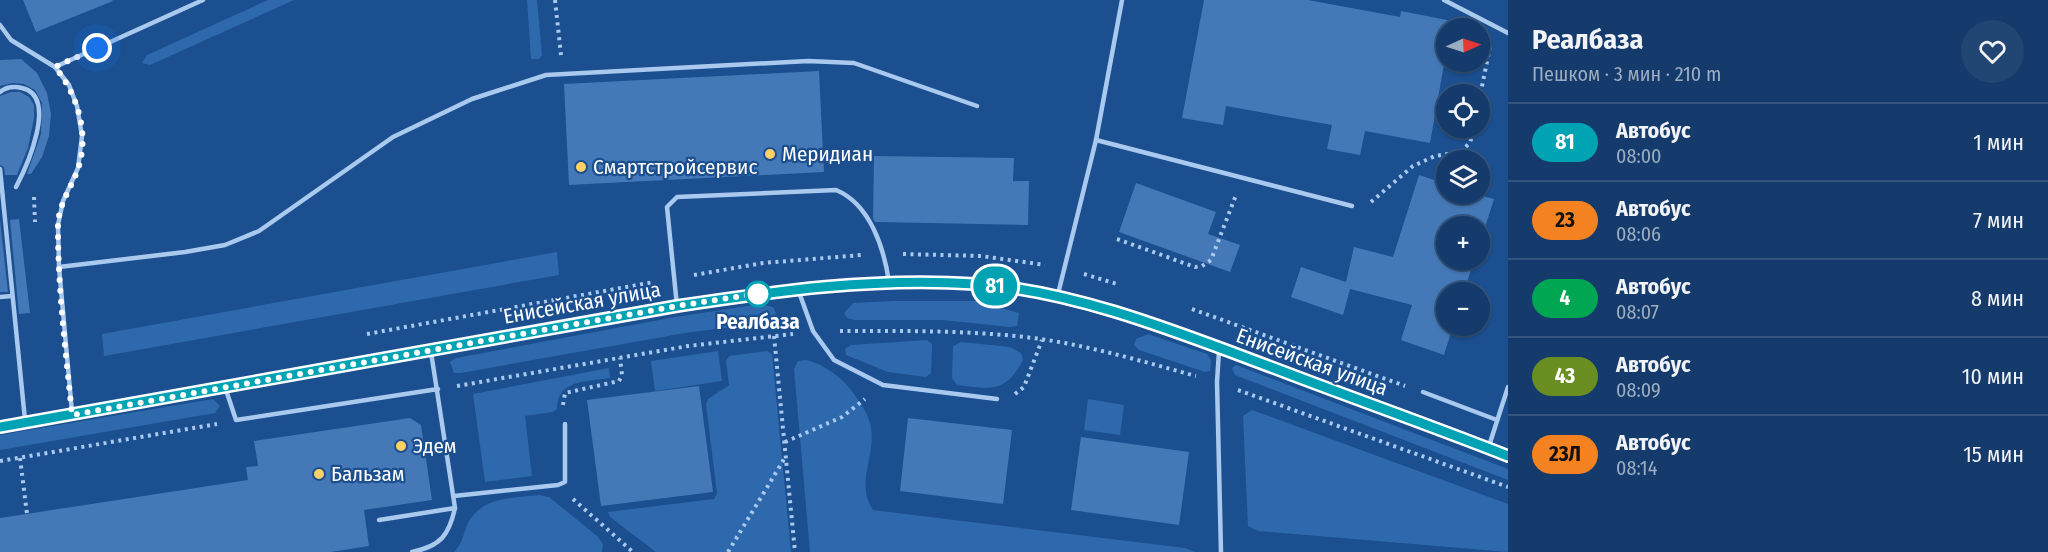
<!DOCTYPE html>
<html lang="ru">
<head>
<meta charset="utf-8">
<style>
  :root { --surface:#143b6b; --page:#214673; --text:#f1f3f6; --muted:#9dadc1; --line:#33557e }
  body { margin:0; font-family:"Fira Sans Condensed",sans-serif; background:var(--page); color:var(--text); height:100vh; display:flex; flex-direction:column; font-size:22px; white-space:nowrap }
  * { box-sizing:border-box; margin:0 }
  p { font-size:20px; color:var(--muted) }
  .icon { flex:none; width:33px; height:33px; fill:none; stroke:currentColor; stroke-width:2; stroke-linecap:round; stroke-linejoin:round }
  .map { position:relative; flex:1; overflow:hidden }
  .details { display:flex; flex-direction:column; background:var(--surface); width:540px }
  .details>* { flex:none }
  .badge { padding:0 12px; border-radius:20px; font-size:21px; line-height:39px }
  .needle { width:39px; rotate:87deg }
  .tools { position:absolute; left:1436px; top:18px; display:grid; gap:12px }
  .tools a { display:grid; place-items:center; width:54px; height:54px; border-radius:50%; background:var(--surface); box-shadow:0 2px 4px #0004,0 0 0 2px var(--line); font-size:30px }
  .you { position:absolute; width:30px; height:30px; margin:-15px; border:4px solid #fff; border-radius:50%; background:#1a73e8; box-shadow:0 0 0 9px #1a73e833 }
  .map>.badge { position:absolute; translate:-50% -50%; box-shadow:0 0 0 3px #fff }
  .round { display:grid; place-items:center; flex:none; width:63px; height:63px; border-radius:32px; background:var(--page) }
  .head { display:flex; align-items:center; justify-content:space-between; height:102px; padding:0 24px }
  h1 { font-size:28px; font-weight:700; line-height:45px }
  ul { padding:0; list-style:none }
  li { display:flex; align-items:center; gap:18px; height:78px; padding:0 24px; border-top:2px solid var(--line) }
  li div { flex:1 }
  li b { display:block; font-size:22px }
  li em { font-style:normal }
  li .badge { min-width:66px; font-weight:700; text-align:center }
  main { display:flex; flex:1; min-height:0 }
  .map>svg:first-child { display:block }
  .green { fill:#2e69ad }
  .building { fill:#4478b7 }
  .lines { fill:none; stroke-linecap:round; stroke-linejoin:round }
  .path { stroke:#a9c9ee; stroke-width:4; stroke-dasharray:3 4.5; stroke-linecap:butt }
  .lane { stroke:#a9c9ee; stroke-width:4.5 }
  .secondary { stroke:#d6e6fa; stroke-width:12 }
  .line-casing { stroke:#fff; stroke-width:14 }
  .line { stroke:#00a3b4; stroke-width:9 }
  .walk { stroke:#fff; stroke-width:6; stroke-dasharray:0 10.8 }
  .poi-dot { fill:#ffd166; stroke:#1b4f8f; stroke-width:2 }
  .stop-dot { fill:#fff; stroke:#00a3b4; stroke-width:3 }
  .labels { text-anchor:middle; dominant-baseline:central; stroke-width:4.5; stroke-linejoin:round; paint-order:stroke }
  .poi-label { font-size:21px; fill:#fff; stroke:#1b4f8f; text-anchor:start }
  .street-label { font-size:21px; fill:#fff; stroke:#1b4f8f }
  .stop-label { font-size:21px; font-weight:bold; fill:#fff; stroke:#1b4f8f }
</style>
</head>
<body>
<main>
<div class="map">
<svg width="1508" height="552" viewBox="0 0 1508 552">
  <rect width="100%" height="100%" fill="#1b4f8f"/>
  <g class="green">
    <path d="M268 0H294L150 65 142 63 147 55Z"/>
    <path d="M527 0H537L542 55 539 59H531Z"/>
    <path d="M557 252 559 275 104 356 102 334Z"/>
    <path d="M893 301H977L1019 313 1017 326 1010 327 942 320H855L847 318 844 313 853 303Z"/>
    <path d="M761 304 773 307 776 313 770 322 685 333 461 373H454L450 362 456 358 675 317Z"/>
    <path d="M1148 334 1207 354 1211 360 1210 371 1205 372 1139 350 1134 345 1136 339Z"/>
    <path d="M927 340 932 344 931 373 926 377 888 372 846 355 845 349 851 345Z"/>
    <path d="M961 342 1010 347 1021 353 1023 360C1005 394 991 389 957 385L952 378 953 346Z"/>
    <path d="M718 351 722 381 655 391 651 361Z"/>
    <path d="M767 351 772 354 791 552H656L610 517 608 512 714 499 717 493 706 405 708 399 729 385 726 361 729 356Z"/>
    <path d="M806 360C824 364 841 377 852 391 860 403 869 414 871 428 876 457 855 483 873 510L1185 548 1195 552H810L794 369 798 361Z"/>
    <path d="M1236 365 1508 469V480L1235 375 1232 368Z"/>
    <path d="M609 368 610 378C587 382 557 379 557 409L553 412 525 416 532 476 485 482 473 394Z"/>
    <path d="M213 399 220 406 215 413 0 450V435Z"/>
    <path d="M1088 399 1124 405 1120 435 1084 430Z"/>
    <path d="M1252 410 1508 504V552L1258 531 1248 526 1243 416Z"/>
    <path d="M539 495 549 497 597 536 603 544 602 552H454C463 543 463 534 468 523 482 496 513 498 539 495Z"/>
  </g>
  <g class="building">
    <path d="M23 0H112L113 1 36 32Z"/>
    <path d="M1204 0H1308L1400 17 1401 11 1452 21 1450 28H1446V53L1430 143 1365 131 1360 155 1327 149 1332 125 1226 106 1223 125 1182 118Z"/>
    <path d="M21 59 37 73 47 93 51 114 49 136 42 157 31 174H27L41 134 42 103 35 90 24 84 13 83 0 86V60Z"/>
    <path d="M819 71 824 172 569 185 564 84Z"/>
    <path d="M11 92H20L29 97 34 105V118L28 148 17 175H5L4 167 0 165V96Z"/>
    <path d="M874 156 1014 158 1013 181H1029L1028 225 875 222 873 218Z"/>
    <path d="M1419 175 1446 184V194H1475L1494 199 1479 246V226H1446V260H1474L1464 292H1446V326H1453L1444 355 1401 340 1412 305 1350 289 1343 315 1291 297 1301 267 1346 282 1354 247 1393 257Z"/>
    <path d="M1136 183 1216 212 1208 234 1240 245 1230 272 1119 232Z"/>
    <path d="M19 219 30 313 19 314 10 220Z"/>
    <path d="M0 220 8 292H0Z"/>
    <path d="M699 386 713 492 601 506 587 400Z"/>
    <path d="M410 418 421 425 432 500 364 510 369 546 331 552H0V518L248 480 246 467 258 466 254 441Z"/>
    <path d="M908 418 1012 430 1003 504 900 491Z"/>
    <path d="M1081 437 1189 452 1179 525 1071 510Z"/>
  </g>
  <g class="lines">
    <g class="path">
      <path d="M555 0 561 55"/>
      <path d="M1479 101 1490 47"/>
      <path d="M34 197 35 222"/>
      <path d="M1371 202 1413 166 1435 156 1460 152 1470 143 1474 128"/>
      <path d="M1117 239 1195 267 1202 266 1211 260 1236 195"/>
      <path d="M903 254 981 256 1045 265"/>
      <path d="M1084 274 1117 284"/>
      <path d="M694 275 763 263 862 255"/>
      <path d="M1192 309 1405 386"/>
      <path d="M840 331C907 331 974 330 1041 339 1094 347 1145 362 1196 376"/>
      <path d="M367 334 654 282"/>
      <path d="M774 336 795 552"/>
      <path d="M457 386 688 346 793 334"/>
      <path d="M1238 390 1508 487"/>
      <path d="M1015 394 1024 387 1042 340"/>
      <path d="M563 405 565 393 619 381 622 375 620 358"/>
      <path d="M785 442 842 417 865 399"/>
      <path d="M20 458 27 514"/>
      <path d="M0 461 217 424"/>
      <path d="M573 499 633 552"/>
      <path d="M728 552 786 456"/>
    </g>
    <g class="lane">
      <path d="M1444 0 1508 33"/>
      <path d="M0 25 11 40 55 67 69 85 77 106 82 136 78 168 63 201 58 225 59 267 72 412"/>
      <path d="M55 67 203 0"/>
      <path d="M0 92C6 87 14 86 22 88 59 96 26 168 16 187"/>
      <path d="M1096 140 1352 206"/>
      <path d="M0 169 25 420"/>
      <path d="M59 267 185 252 225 245 259 231 393 137 472 99 546 75 808 61 854 63 977 106"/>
      <path d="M799 292 813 331 834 360 883 385 997 399"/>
      <path d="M1058 294 1096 140 1122 0"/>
      <path d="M0 297 12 296"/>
      <path d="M677 306 667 207 677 197 836 190C870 204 884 248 889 282"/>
      <path d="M1219 351 1217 382 1221 552"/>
      <path d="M225 387 236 420 438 389"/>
      <path d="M1423 392 1497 420"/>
      <path d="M1489 446 1508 387"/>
      <path d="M454 496 558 485 565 482V424"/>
      <path d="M379 520 455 508"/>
      <path d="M412 552C441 546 449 535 455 508L431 352"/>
    </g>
    <path class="secondary" d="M0 427 677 306C776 291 875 277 975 284 1077 291 1183 335 1279 370 1355 399 1433 425 1508 456"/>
  </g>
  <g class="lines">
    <g class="line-casing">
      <path id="line" d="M0 427 677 306C776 291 875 277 975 284 1075 290 1185 335 1279 370 1355 399 1432 426 1508 456"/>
    </g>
    <use href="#line" class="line"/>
    <path class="walk" d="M97 48 55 67C77 94 90 133 78 169 71 189 57 206 58 229 58 291 66 353 72 415L677 306 768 292 758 294"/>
  </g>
  <g class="poi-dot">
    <circle cx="770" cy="154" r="6"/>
    <circle cx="581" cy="167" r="6"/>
    <circle cx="401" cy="446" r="6"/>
    <circle cx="319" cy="474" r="6"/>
  </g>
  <circle class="stop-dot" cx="758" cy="294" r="12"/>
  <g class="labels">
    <g class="poi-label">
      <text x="782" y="154">Меридиан</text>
      <text x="593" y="167">Смартстройсервис</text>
      <text x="413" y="446">Эдем</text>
      <text x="331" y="474">Бальзам</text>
    </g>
    <g class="street-label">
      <text transform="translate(582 303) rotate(-10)">Енисейская улица</text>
      <text transform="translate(1312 362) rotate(20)">Енисейская улица</text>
    </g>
    <g class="stop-label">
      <text x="758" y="322">Реалбаза</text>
    </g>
  </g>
</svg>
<div class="tools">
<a><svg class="needle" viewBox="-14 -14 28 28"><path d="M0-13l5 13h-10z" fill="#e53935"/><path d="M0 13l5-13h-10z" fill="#9dadc1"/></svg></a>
<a><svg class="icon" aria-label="locate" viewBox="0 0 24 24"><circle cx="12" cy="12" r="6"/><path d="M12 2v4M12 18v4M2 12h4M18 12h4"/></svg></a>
<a><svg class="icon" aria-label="layers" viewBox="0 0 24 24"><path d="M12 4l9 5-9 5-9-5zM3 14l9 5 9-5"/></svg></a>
<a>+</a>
<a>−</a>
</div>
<div class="you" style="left:97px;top:48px"></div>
<b class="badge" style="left:995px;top:286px;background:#00a3b4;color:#fff">81</b>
</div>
<section class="details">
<div class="head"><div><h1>Реалбаза</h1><p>Пешком · 3 мин · 210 m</p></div><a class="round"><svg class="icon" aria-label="heart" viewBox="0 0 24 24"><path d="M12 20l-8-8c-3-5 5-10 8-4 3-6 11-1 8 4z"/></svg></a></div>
<ul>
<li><span class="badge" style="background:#00a3b4;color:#fff">81</span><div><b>Автобус</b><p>08:00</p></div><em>1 мин</em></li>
<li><span class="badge" style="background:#f58220;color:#111">23</span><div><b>Автобус</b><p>08:06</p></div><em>7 мин</em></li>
<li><span class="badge" style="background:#00a651;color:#fff">4</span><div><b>Автобус</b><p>08:07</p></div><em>8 мин</em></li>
<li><span class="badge" style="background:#6b8e23;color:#fff">43</span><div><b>Автобус</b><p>08:09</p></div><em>10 мин</em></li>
<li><span class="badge" style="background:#f58220;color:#111">23Л</span><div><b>Автобус</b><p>08:14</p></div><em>15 мин</em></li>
</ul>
</section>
</main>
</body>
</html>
